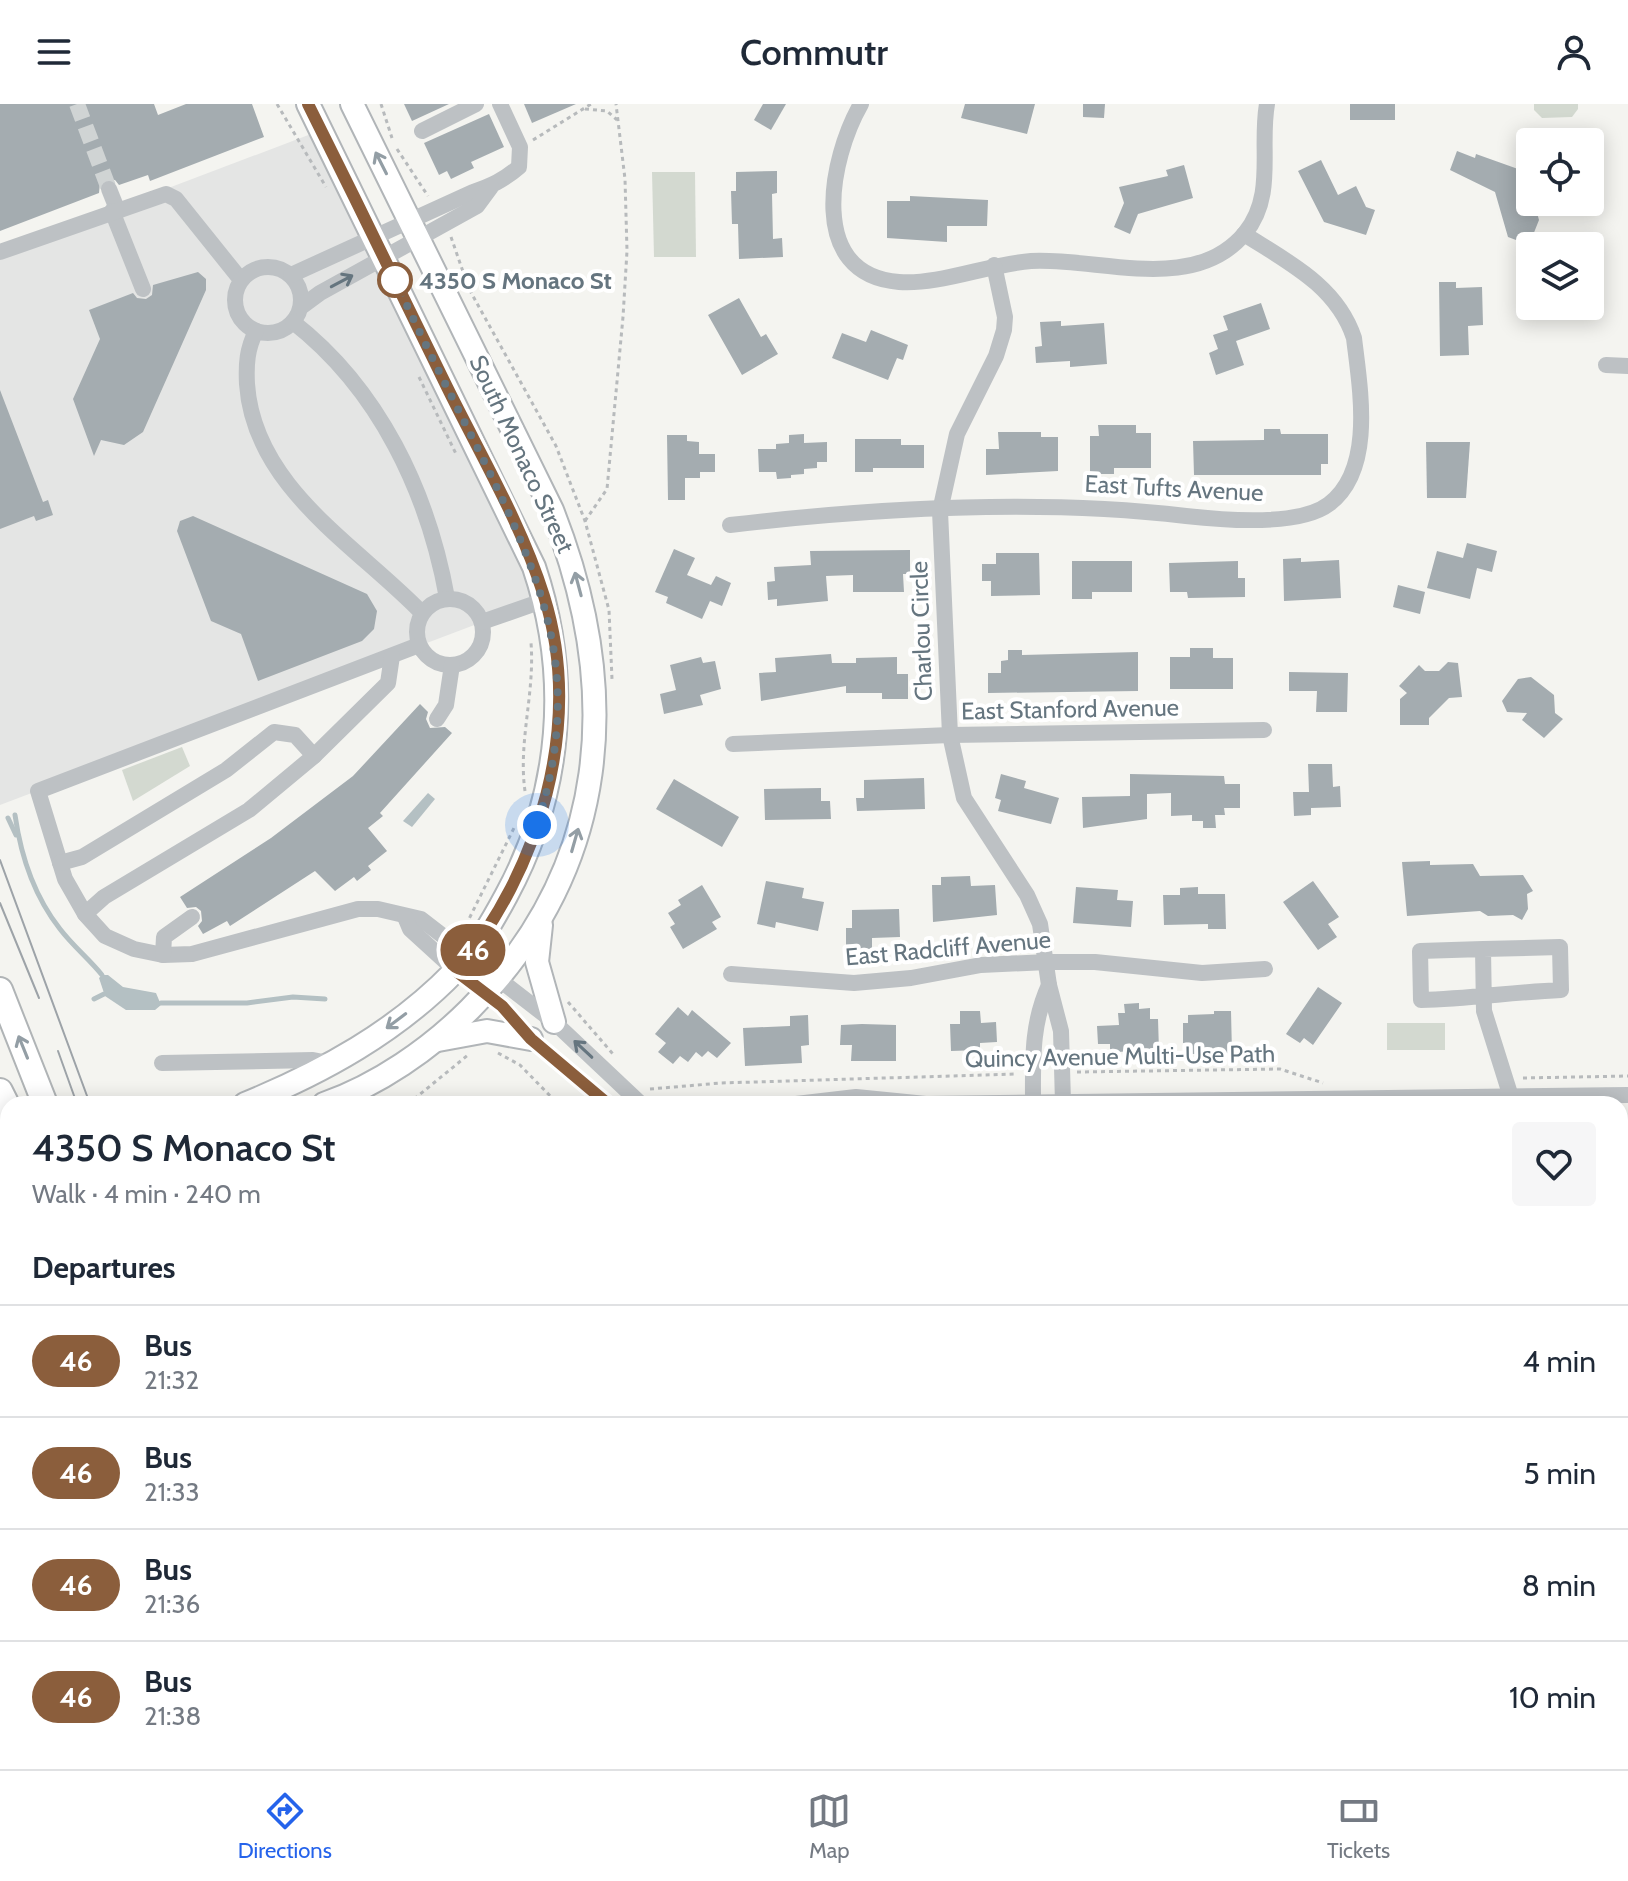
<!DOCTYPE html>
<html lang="en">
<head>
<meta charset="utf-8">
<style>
  :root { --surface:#fff; --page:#f6f6f7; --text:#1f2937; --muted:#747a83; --line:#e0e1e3; --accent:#2563eb }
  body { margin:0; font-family:Cabin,sans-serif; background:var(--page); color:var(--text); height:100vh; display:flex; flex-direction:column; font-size:30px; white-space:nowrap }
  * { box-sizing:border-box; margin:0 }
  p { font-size:26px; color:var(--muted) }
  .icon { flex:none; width:44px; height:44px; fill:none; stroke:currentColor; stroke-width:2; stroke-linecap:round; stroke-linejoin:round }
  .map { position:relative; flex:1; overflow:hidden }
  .panel { position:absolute; left:0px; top:992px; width:1628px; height:674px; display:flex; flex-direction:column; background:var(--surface); border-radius:24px 24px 0 0; box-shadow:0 4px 20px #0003 }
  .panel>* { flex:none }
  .badge { padding:0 16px; border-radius:26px; font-size:28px; line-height:52px }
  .fabs { position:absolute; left:1516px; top:24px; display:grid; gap:16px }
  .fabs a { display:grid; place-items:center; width:88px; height:88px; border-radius:8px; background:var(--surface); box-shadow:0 4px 20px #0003; font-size:40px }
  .you { position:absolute; width:40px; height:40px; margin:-20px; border:6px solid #fff; border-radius:50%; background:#1a73e8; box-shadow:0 0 0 12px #1a73e833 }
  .map>.badge { position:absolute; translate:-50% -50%; box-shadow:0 0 0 4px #fff }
  h2 { padding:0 32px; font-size:30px; line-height:72px }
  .round { display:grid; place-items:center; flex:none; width:84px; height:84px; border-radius:8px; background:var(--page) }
  .overview { display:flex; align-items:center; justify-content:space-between; height:136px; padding:0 32px }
  h1 { font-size:38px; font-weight:600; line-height:60px }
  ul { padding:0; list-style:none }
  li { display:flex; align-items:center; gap:24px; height:112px; padding:0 32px; border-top:2px solid var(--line) }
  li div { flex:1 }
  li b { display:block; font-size:30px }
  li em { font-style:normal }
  li .badge { min-width:88px; font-weight:700; text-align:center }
  header { display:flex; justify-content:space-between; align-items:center; height:104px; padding:0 32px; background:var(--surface); font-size:36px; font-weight:600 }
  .tab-bar { display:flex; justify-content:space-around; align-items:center; height:112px; border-top:2px solid var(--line); background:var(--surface); font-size:22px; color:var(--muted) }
  .tab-bar a { display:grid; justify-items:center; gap:4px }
  .tab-bar .active { color:var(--accent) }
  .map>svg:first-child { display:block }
  .built { fill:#e4e5e4 }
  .green { fill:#d3d9d0 }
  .water { fill:#b4c0c3 }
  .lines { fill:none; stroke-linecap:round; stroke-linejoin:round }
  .stream { stroke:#b4c0c3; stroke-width:5 }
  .building { fill:#a4acb0 }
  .minor-tunnel { stroke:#d0d4d4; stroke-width:16; stroke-dasharray:16 8; stroke-linecap:butt }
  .major-casing { stroke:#b1b5b8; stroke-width:26 }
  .highway-casing { stroke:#b0b4b6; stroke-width:28 }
  .path { stroke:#b7babc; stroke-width:3; stroke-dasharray:4 4; stroke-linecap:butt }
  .minor { stroke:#bdc1c4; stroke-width:16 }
  .major { stroke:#fff; stroke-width:22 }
  .highway { stroke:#fff; stroke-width:24 }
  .tram { stroke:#9da3a8; stroke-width:2 }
  .oneway { stroke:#939ea5 }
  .oneway2 { stroke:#65757f }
  .line-casing { stroke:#fff; stroke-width:18 }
  .line { stroke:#8b5e3c; stroke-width:12 }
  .walk { stroke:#65757f; stroke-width:8; stroke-dasharray:0 14.4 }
  .stop-dot { fill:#fff; stroke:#8b5e3c; stroke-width:4 }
  .labels { text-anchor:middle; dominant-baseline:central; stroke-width:8; stroke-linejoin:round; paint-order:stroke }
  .stop-label { font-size:24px; font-weight:bold; fill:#65757f; stroke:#fff; text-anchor:start }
  .street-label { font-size:24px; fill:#65757f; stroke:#fff }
</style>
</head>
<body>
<header><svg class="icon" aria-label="menu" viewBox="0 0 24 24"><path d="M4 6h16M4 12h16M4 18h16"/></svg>Commutr<svg class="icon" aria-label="person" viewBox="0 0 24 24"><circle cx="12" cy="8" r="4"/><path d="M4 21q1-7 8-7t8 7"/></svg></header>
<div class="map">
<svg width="1628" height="1665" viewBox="0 0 1628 1665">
  <rect width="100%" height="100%" fill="#f4f4f0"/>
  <g class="built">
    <path d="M311 30 511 429 535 498 0 701V148Z"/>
    <path d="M642 1658H1263L1270 1665H642Z"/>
  </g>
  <g class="green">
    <path d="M1534 0H1578V5L1572 13 1542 14 1534 6Z"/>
    <path d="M652 68H695L696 153H654Z"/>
    <path d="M182 643 190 662 133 697 122 666Z"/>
    <rect x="1387" y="919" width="58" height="27"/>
    <path d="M0 1200 8 1214V1538L0 1537Z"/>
    <path d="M0 1597 8 1599V1658H124L131 1665H0Z"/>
  </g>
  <g class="water">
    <path d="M428 689 435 695 412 723 403 717Z"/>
    <path d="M102 871H108L123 883 156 889 161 901 155 906H126L105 892 99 874Z"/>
  </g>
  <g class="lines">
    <g class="stream">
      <path d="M15 711C21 753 34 792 60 825 73 842 89 855 102 871"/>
      <path d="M8 714 16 731"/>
      <path d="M94 895 104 890"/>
      <path d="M161 899H247L293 893 325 895"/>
    </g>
  </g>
  <g class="building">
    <path d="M0 0H154L158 11 186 0H252L264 33 150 77 148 71 119 81 115 76 106 75 100 79 99 89 0 127Z"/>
    <path d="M404 0H449L412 17Z"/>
    <path d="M524 0H576L532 19Z"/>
    <path d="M763 0H786L771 26 754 16Z"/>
    <path d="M965 0H1035L1027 30 961 14Z"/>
    <path d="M1083 0H1105L1104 14 1083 13Z"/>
    <rect x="1350" y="0" width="45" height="16"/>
    <path d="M489 10 504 43 471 58 474 64 451 75 447 67 439 71 424 39Z"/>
    <path d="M1457 47 1475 54 1476 50 1518 65V72L1528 75 1530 98H1534L1539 116 1529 141 1508 133 1495 88 1450 66Z"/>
    <path d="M1321 56 1338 91 1356 82 1366 103 1375 106 1366 131 1324 118 1298 67Z"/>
    <path d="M1184 61 1193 94 1138 110 1130 130 1114 123 1124 99 1119 83 1168 72 1166 66Z"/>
    <path d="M777 67V89L772 90 773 135 782 134 783 153 739 155 738 120H732L731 87H736V68Z"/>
    <path d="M910 92 988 96 987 122H947V138L887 134V97H910Z"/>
    <path d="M198 168 206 175V186L143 328 124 341 101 336 94 352 73 295 100 235 89 206 133 189 137 194 146 195 152 191 153 181Z"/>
    <path d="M1439 178H1456V184L1482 183 1483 221 1468 222 1469 251 1440 252Z"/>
    <path d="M739 194 761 233 766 230 778 250 742 271 708 211Z"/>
    <path d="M1261 199 1270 225 1236 237 1244 261 1216 271 1209 249 1218 245 1213 231 1228 226 1223 212Z"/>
    <path d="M1061 217V222L1104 219 1107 260 1070 263V257L1036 259 1035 243 1042 242 1040 218Z"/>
    <path d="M871 226 908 241 903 256 897 254 888 276 832 254 842 229 866 238Z"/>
    <path d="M0 286 43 398 48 396 53 411 36 417 34 412 0 425Z"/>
    <path d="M1098 321H1136V329H1151V364H1114V370H1090V332H1099Z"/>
    <path d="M1264 325H1280L1281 330H1328V360H1321V371H1194L1193 337 1264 336Z"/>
    <path d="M998 328H1041V333H1058V367L986 371V345H999Z"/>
    <path d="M804 330V339L827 338V358H817V364L804 365V370L791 371V374L777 375 776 368H759L758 345H776V340L789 339V331Z"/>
    <path d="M667 331H687V337L699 338V350H715V368H700V374H685V396H668Z"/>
    <path d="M855 335H901V341H924V364H873V368H855Z"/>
    <path d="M1426 338H1470L1466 394H1427Z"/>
    <path d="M193 412 367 490 377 507 374 525 362 537 258 577 241 530 211 517 177 427 180 417Z"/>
    <path d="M1467 439 1497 447 1492 468 1477 464 1470 495 1427 484 1437 447 1463 454Z"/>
    <path d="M674 445 695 454 687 471 711 481 716 472 731 479 722 502 710 497 702 515 666 499 668 493 655 488Z"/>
    <path d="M910 446V470H903L904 488H853V471L826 472 828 497 777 502V495L768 496 767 478 775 477 774 463 811 461 810 447Z"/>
    <path d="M996 449H1039L1040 491 991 492V477H982V460H996Z"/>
    <path d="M1301 454V458L1339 456 1341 494 1284 497 1283 455Z"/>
    <path d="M1072 457H1132V488H1092V495H1072Z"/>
    <path d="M1238 457V474H1245V493L1188 494 1187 488H1170L1169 459Z"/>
    <path d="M1398 481 1425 488 1420 510 1393 503Z"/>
    <path d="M1190 544H1213V554H1233V585H1170V553H1190Z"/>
    <path d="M1008 546H1022V551L1138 548V587L988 589V569H1001V557L1008 556Z"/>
    <path d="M831 550 832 559H856V554L897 553V570H908V595H882V589H846V582L761 597 759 569 776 568 775 554Z"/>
    <path d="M701 553 703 559 715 557 721 585 700 591 703 601 664 610 660 590 676 586 670 561Z"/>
    <path d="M1448 558 1458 559 1462 593 1449 594 1429 614V621H1400V595L1407 589 1399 582 1419 561 1425 567H1439Z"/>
    <path d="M1289 568 1348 569 1347 608H1316L1317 587H1289Z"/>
    <path d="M1531 573 1554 591 1555 609 1563 615 1544 634 1522 616 1527 609 1507 608 1502 597 1518 575Z"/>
    <path d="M420 600 428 608 426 615 430 624 445 623 452 629 380 709 383 712 368 724 387 747 368 762 371 766 357 777 354 773 335 787 315 767 230 822 227 817 203 830 198 822 202 817 201 807 196 803 187 804 180 793 271 734 353 672Z"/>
    <path d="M1308 660H1332L1333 683 1340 682 1341 703 1311 704V711L1294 712 1293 688H1309Z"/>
    <path d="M1001 670 1026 677 1024 684 1059 694 1051 720 998 707 1001 696 995 694Z"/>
    <path d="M1130 670 1224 672 1225 680H1240V704H1224L1225 711H1215L1216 724H1203V717H1192V711L1171 712V689L1147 690V715L1083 724 1082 693 1130 692Z"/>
    <path d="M924 674 925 705 857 707 856 694H864V676Z"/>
    <path d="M674 675 739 713 722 743 656 705Z"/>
    <path d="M821 684V697H830L831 715 765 716 764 685Z"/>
    <path d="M1430 757V761L1473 760 1480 772 1523 771 1533 787 1527 790 1528 805 1522 816 1513 811 1488 812 1480 807 1407 812 1402 758Z"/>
    <path d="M970 772 971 782 995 781 997 811 933 818 932 781H941V773Z"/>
    <path d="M766 777 804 784 802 794 824 798 818 827 776 818 775 824 757 820Z"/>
    <path d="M1313 777 1339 813 1328 820 1337 833 1318 846 1283 798Z"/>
    <path d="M702 781 721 813 712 818 717 825 683 845 670 823 675 820 668 809 681 801 678 796Z"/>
    <path d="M1076 783 1118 786 1117 796 1133 797 1131 823 1073 819Z"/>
    <path d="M1198 783V790H1225L1226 825H1208V820L1164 821 1163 791H1180V784Z"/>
    <path d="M899 805 900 833 872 834V845H846V824H852V806Z"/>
    <path d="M1318 883 1342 899 1313 941 1304 934 1300 939 1286 930Z"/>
    <path d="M1139 899V905L1150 904V915H1158L1159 947 1110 948V940H1098L1097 922 1119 921 1118 909H1125L1124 900Z"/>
    <path d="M678 903 688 912 692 906 731 939 717 954 708 947 702 953 696 948 688 958 680 952 673 960 658 948 666 939 655 930Z"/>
    <path d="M960 907H980L981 919 996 918 997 938 980 939V946L951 947 950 920H960Z"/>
    <path d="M1214 907H1231L1232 949 1192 950 1191 939H1183V919H1188V911L1214 910Z"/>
    <path d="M808 911 809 941 801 942 802 959 745 962 743 924 790 922V912Z"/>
    <path d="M862 920 896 921V957H851L852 941H840L841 921Z"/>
  </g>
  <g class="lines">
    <path class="minor-tunnel" d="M77 0 109 85"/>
    <g class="major-casing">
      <g id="major">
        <path d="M541 821 537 858 554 918"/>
        <path d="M438 936 487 927 531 935"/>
        <path d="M245 1000C323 968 396 928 455 867 476 846 492 818 506 792 562 689 571 573 534 463L308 0"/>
        <path d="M324 1000C378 981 430 945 470 905 611 763 623 586 552 406L352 0"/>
        <path d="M0 1023H8"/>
        <path d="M0 1552 8 1553"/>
        <path d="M0 1583 8 1585"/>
        <path d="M157 1658 165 1665"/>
        <path d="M200 1658 206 1665"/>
      </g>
    </g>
    <g class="highway-casing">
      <g id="highway">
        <path d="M0 886 45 1000"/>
        <path d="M0 987 8 1003"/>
        <path d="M0 1122 8 1137"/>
        <path d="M264 1658 267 1665"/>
        <path d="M334 1658 337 1665"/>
      </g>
    </g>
    <g class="path">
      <path d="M277 0 326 83"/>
      <path d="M381 0 392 34"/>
      <path d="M585 5 607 7 617 16"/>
      <path d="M533 36 591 0"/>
      <path d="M397 45 428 92"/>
      <path d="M451 133 469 185 556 342 585 417 609 506 612 575"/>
      <path d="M419 273 457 352"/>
      <path d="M585 417 607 385 623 213 627 147 625 75 616 0"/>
      <path d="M525 687C518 638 535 589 531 539"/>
      <path d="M466 821 514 724"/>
      <path d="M568 898 613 950"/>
      <path d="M498 949 520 961 558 1000"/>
      <path d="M1077 968 1280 965 1323 979"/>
      <path d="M1523 974 1628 972"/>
      <path d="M650 985 721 979 1017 970"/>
      <path d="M408 1000 468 951"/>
      <path d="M0 1046 8 1045"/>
      <path d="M0 1397 8 1421"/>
      <path d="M0 1513 8 1512"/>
      <path d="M1273 1658 1280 1665"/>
    </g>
    <g class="minor">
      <path d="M861 0C830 54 806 171 899 178 940 181 989 160 1031 157 1099 153 1194 191 1245 129 1276 91 1259 44 1267 0"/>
      <path d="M422 27 476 0"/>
      <path d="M109 85 117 105"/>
      <path d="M112 107 143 185"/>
      <path d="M0 148 166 90 176 95 241 176"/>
      <path d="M994 161 1005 213 1004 226 996 252 957 330 940 407 950 631 964 694 1027 791 1040 820 1049 881 1061 927 1063 999"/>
      <circle cx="268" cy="196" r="33"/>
      <path d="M291 171 473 88C491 82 504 76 519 63L520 43 500 0"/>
      <path d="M301 203 320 189 477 102 491 83"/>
      <path d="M293 218C379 285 428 388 447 494"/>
      <path d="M256 227C247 245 246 260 247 280 254 383 356 441 421 508"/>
      <path d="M1606 261 1628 262"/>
      <path d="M730 421C876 404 1040 395 1186 412 1222 416 1299 423 1329 400 1375 365 1360 285 1354 234 1337 182 1288 158 1244 130"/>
      <circle cx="450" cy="528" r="33"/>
      <path d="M482 518 545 496"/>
      <path d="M419 541 38 687 65 775 85 810 105 832 134 845 163 851 192 850 358 805H378L421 815 554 918 641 1000"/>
      <path d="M437 615 446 601 452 561"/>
      <path d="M733 640 950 631 1264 626"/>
      <path d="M314 652 388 579 392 552"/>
      <path d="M60 759 82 753 226 666 274 628 295 631 314 652 249 706 104 793 85 810"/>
      <path d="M405 813 410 825 456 867 502 902 531 935 608 1000"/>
      <path d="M1483 845 1560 843 1561 886C1514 888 1468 895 1421 896L1420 847 1483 845 1484 907 1511 993"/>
      <path d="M163 851 164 833 192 813"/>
      <path d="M731 870 854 879 911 874 981 861 1048 858H1095L1202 869 1265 865"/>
      <path d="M162 959 313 956 333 960"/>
      <path d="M796 1000 856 993 926 1000"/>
      <path d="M924 1000 1628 991"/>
      <path d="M1033 1000C1033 957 1031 920 1049 881"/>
      <path d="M1620 1137H1628"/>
      <path d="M1620 1442 1628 1436"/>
      <path d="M659 1658 660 1665"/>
      <path d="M1304 1658 1311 1665"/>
      <path d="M1510 1658 1517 1665"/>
      <path d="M473 1665 477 1658"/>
    </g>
    <use href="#major" class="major"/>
    <use href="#highway" class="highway"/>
    <g class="tram">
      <path d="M0 756 90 1000"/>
      <path d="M0 799 39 894"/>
      <path d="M58 947 77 1000"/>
      <path d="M379 1658 382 1665"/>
    </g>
  </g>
  <defs><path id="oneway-shaft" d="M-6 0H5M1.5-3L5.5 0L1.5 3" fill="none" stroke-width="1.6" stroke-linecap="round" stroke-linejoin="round" transform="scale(2)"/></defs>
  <g class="oneway">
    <use href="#oneway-shaft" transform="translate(381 59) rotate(-117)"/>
    <use href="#oneway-shaft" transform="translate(578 480) rotate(-105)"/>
    <use href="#oneway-shaft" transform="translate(575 736) rotate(-74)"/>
    <use href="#oneway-shaft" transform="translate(396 917) rotate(143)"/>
    <use href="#oneway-shaft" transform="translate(23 943) rotate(-112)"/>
  </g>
  <g class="oneway2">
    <use href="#oneway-shaft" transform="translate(342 177) rotate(-28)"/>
    <use href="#oneway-shaft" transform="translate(583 945) rotate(-137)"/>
  </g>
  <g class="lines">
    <g class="line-casing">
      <path id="line" d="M308 0C355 94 401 188 447 283 481 352 521 419 544 492 584 620 540 767 456 867L502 902 531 935 608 1000"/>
    </g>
    <use href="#line" class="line"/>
    <path class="walk" d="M395 176C423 237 454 297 484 357 547 486 583 577 537 721"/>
  </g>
  <circle class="stop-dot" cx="395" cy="176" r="16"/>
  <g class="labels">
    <g class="stop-label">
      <text x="419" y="176">4350 S Monaco St</text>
    </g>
    <g class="street-label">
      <text transform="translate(522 350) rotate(65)">South Monaco Street</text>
      <text transform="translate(1174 384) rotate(3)">East Tufts Avenue</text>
      <text transform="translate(921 527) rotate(-92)">Charlou Circle</text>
      <text transform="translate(1070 605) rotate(-1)">East Stanford Avenue</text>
      <text transform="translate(948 844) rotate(-5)">East Radcliff Avenue</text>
      <text transform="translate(1120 952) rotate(-1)">Quincy Avenue Multi-Use Path</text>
    </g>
  </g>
</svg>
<div class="fabs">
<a><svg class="icon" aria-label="locate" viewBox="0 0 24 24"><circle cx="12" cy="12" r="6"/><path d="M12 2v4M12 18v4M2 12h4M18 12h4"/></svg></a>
<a><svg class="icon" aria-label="layers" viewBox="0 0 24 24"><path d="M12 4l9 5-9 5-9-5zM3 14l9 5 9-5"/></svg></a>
</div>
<div class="you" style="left:537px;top:721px"></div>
<b class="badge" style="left:473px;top:846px;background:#8b5e3c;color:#fff">46</b>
<section class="panel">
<div class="overview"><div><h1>4350 S Monaco St</h1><p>Walk · 4 min · 240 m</p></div><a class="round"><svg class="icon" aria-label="heart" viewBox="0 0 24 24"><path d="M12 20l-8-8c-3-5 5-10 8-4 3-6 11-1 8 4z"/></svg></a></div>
<h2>Departures</h2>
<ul>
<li><span class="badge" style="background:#8b5e3c;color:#fff">46</span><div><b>Bus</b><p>21:32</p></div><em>4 min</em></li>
<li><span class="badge" style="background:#8b5e3c;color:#fff">46</span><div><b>Bus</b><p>21:33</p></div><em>5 min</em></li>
<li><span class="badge" style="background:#8b5e3c;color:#fff">46</span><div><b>Bus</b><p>21:36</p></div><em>8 min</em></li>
<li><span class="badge" style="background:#8b5e3c;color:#fff">46</span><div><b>Bus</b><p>21:38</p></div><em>10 min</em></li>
</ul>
</section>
</div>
<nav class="tab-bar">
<a class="active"><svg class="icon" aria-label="directions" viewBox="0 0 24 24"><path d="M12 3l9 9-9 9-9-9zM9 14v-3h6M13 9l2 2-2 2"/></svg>Directions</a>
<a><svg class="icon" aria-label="map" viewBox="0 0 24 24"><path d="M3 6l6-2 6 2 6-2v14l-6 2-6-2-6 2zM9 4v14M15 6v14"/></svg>Map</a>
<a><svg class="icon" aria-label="tickets" viewBox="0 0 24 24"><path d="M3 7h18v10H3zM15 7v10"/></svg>Tickets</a>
</nav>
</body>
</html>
